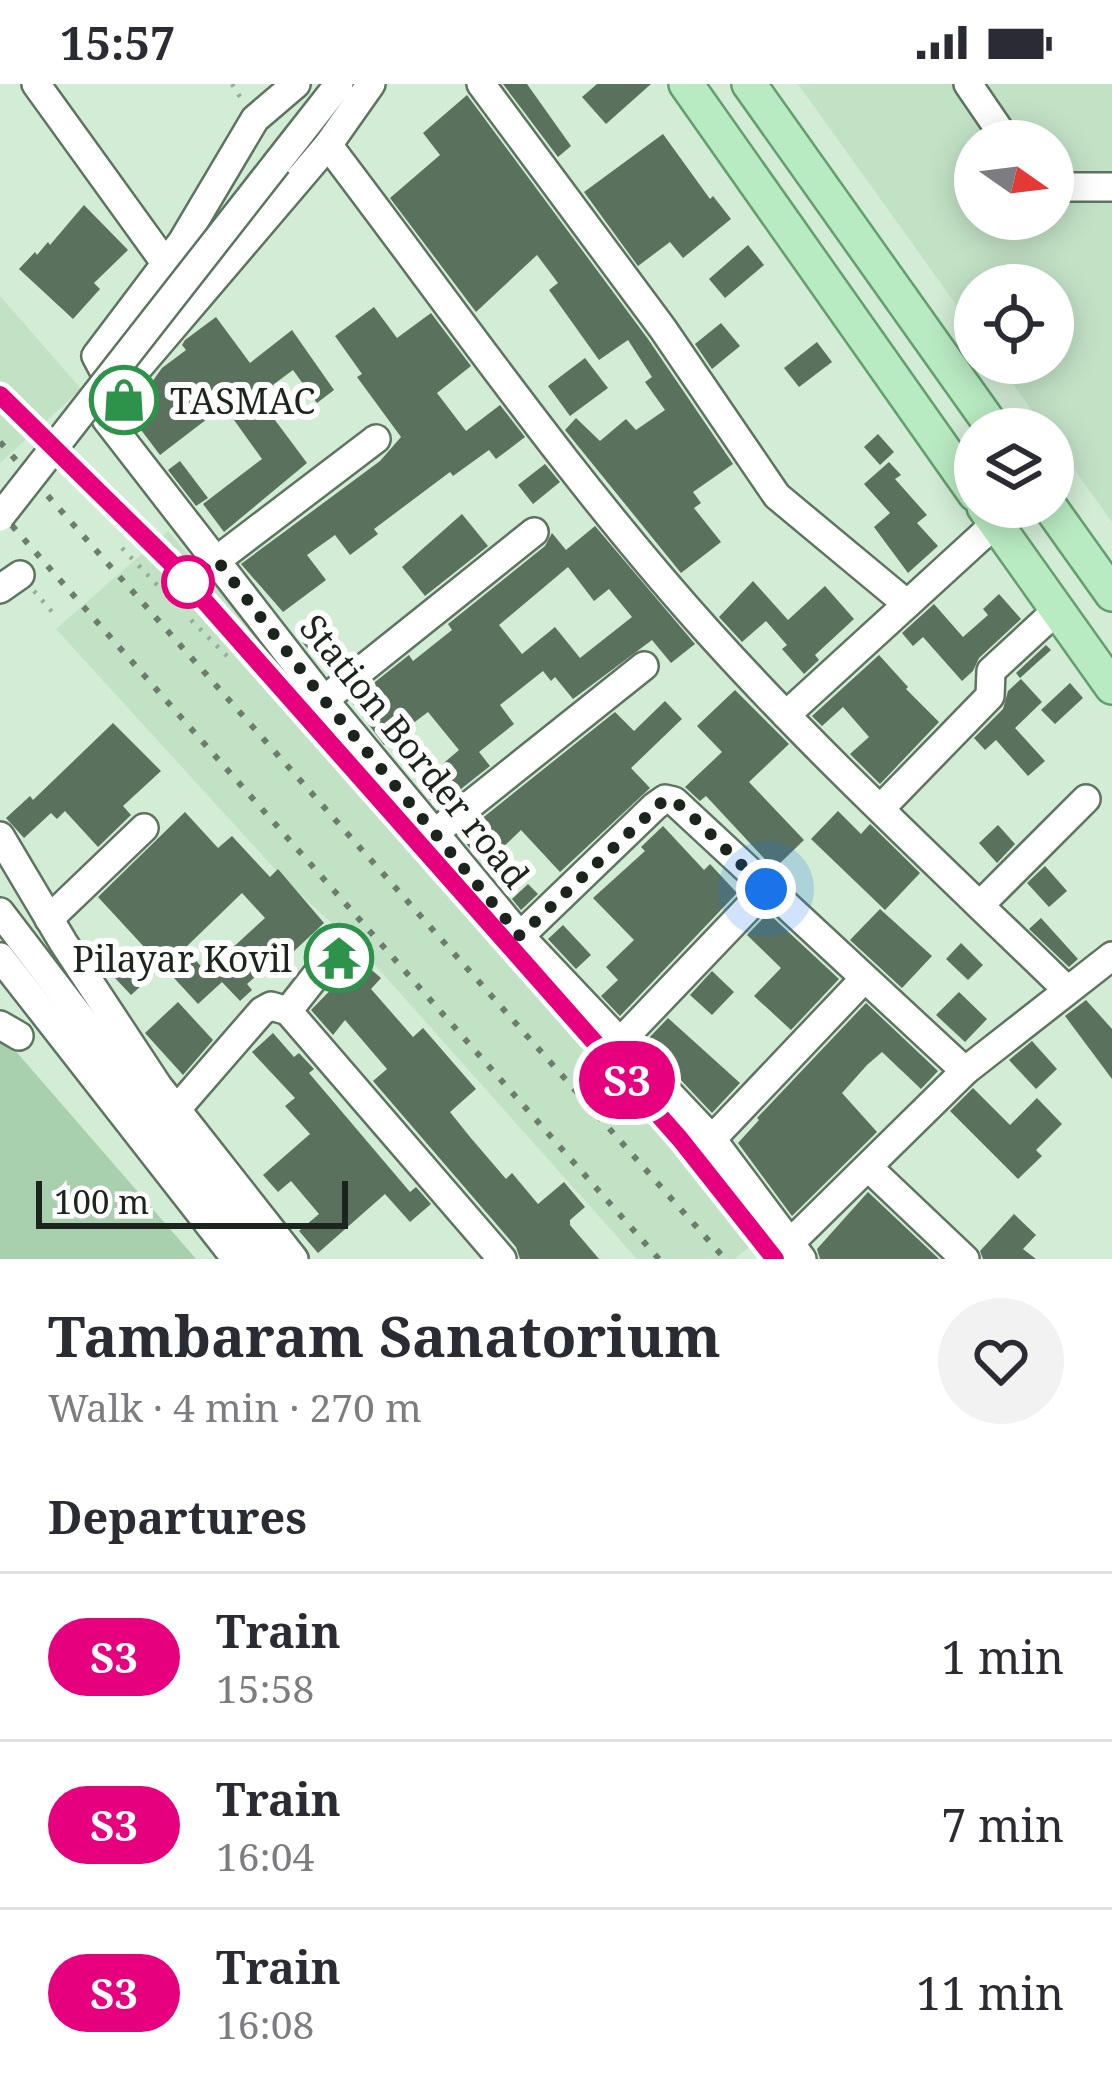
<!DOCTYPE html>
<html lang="en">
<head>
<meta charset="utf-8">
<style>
  :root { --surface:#fff; --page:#f2f2f3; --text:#2b2b33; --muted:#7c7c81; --line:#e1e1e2 }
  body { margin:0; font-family:"Noto Serif",serif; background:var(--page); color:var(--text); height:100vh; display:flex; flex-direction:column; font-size:45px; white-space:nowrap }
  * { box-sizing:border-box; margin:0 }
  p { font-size:39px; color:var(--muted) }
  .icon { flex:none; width:66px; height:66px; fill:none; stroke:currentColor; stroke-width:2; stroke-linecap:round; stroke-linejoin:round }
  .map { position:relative; height:1175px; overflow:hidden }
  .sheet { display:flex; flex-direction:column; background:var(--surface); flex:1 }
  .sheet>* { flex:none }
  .badge { padding:0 24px; border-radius:39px; font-size:42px; line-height:78px }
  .needle { width:78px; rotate:104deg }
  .fabs { position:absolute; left:954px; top:36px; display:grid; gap:24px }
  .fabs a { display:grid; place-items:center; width:120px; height:120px; border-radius:50%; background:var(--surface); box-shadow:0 6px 30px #0003; font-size:60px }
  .scale { position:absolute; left:36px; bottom:30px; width:312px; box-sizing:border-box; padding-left:12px; border:6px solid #1b251d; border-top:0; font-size:33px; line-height:42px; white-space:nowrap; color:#1b251d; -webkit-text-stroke:9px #fff; paint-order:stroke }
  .you { position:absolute; width:60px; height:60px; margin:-30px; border:9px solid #fff; border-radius:50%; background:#1a73e8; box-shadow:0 0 0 18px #1a73e833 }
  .map>.badge { position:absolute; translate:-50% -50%; box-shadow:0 0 0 6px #fff }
  h2 { padding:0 48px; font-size:45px; line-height:108px }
  .round { display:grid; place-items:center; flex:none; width:126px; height:126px; border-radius:63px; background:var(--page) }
  .headline { display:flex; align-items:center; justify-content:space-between; height:204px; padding:0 48px }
  h1 { font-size:57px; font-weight:700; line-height:90px }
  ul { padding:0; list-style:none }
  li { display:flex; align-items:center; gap:36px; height:168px; padding:0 48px; border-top:3px solid var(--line) }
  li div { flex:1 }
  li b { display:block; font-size:45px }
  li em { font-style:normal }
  li .badge { min-width:132px; font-weight:700; text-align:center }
  .status { display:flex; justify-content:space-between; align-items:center; height:84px; padding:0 60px; background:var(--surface); direction:ltr }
  .status svg { height:33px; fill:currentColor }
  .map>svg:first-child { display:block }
  .built { fill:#c2e2c6; fill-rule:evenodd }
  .green { fill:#a8cfae }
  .building { fill:#5a715d; fill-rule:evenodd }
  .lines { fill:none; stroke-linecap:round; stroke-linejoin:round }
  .minor-casing { stroke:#5d7460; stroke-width:32 }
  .major-casing { stroke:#649d6e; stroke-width:38 }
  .path { stroke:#97ab99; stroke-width:4.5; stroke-dasharray:3 9; stroke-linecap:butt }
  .minor { stroke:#fff; stroke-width:27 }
  .major { stroke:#b9ebc2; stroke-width:33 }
  .rail { stroke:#6c7d6e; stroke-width:6; stroke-dasharray:6 12; stroke-linecap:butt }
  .minor-bridge-casing { stroke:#5d7460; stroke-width:32; stroke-linecap:butt }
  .minor-bridge { stroke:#fff; stroke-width:27 }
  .line-casing { stroke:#fff; stroke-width:27 }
  .line { stroke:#e6007e; stroke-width:18 }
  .walk { stroke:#1b251d; stroke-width:12; stroke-dasharray:0 21.6 }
  .stop-dot { fill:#fff; stroke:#e6007e; stroke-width:6 }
  .labels { text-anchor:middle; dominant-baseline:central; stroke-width:12; stroke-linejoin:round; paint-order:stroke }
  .poi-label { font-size:36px; fill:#1b251d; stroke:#fff; text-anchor:start }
  .street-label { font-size:36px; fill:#1b251d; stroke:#fff }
</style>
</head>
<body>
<div class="status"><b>15:57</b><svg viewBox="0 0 49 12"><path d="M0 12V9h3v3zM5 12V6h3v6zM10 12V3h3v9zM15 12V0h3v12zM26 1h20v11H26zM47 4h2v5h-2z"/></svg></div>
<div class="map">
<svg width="1112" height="1175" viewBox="0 0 1112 1175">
  <rect width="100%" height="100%" fill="#d2ecd5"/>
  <g class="built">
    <path d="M798 0H1112V438L1053 356V345H1045L998 279H1053V201H975V247ZM975 57H1053V135H975Z"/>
    <path d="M0 212 81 305 0 379Z"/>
    <path d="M168 447 276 572 328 647 457 787 594 950 651 1012 672 1042 769 1148 734 1175H637L368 873 284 795 56 545Z"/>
  </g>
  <path class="green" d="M0 949 196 1175H0Z"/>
  <g class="building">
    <path d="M503 0H527L571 62 558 73Z"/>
    <path d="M597 0H651L606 40 582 13Z"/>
    <path d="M467 11 648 255 733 380 693 408 701 419 694 424 721 458 681 489 565 346 576 334 600 357 626 335 636 346 665 326 645 298 652 293 628 256 599 276 549 206 558 199 537 171 476 228 390 114 440 71 423 49Z"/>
    <path d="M663 50 710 115 713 112 731 135 683 174 670 158 638 182 584 108Z"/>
    <path d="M84 121 128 166 94 199 100 205 73 235 19 185 35 168 37 171 48 158 50 161Z"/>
    <path d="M748 161 764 181 725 214 709 195Z"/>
    <path d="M374 223 397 254 431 229 471 282 437 309 466 347 500 321 525 353 496 375 489 366 453 392 450 388 374 445 378 450 350 471 335 451 307 471 326 496 283 528 241 480 380 377 401 353 357 293 362 290 335 252Z"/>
    <path d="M216 233 250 279 292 246 334 306 317 319 293 286 262 309 270 321 266 324 307 379 224 448 203 420 262 375 224 322 160 371 129 330 162 284 186 266 182 261 185 256Z"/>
    <path d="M721 239 740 262 712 285 695 260Z"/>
    <path d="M817 258 832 278 799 303 784 284Z"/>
    <path d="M585 274 608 304 570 332 548 302Z"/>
    <path d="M878 350 894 368 880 381 864 363Z"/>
    <path d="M180 377 208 414 196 422 168 386Z"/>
    <path d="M889 378 901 391 895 395 927 431 917 439 938 462 908 489 874 443 890 429 864 400Z"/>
    <path d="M545 380 560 398 533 420 518 401Z"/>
    <path d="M462 430 488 462 425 512 402 483Z"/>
    <path d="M595 442 695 560 671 579 652 556 573 615 555 593 551 597 543 587 500 621 514 640 479 668 490 682 437 724 418 701 459 666 428 628 384 661 351 617 409 571 413 577 452 546 448 540 545 462 552 449 566 466ZM568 483 594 517 609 505 632 533 580 574 555 543 522 570 499 541Z"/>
    <path d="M753 497 788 536 825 502 854 535 815 571 819 576 804 590 782 565 787 561 766 537 742 558 719 533Z"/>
    <path d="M999 510 1021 535 979 574 973 587 962 597 923 553 913 562 902 549 934 520 963 553 988 531 983 525Z"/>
    <path d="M323 541 348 573 329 589 302 558Z"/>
    <path d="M1046 561 1051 566 1020 594 1016 589Z"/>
    <path d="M879 571 908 603 906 605 939 638 880 700 850 670 869 653 843 623 822 642 812 632Z"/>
    <path d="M1021 595 1042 618 1015 644 1045 677 1028 692 996 656 985 666 974 654 1003 625 1008 607Z"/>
    <path d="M1070 599 1083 614 1055 640 1041 626Z"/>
    <path d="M735 606 789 660 749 698 804 756 774 785 706 712 700 717 685 703 722 668 697 642Z"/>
    <path d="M665 617 682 635 631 684 650 704 560 788 521 746 500 766 493 759 478 774 460 752 615 628 634 647Z"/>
    <path d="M113 639 161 687 123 722 131 731 98 763 65 727 57 735 51 729 24 754 6 734 30 712 33 716Z"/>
    <path d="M838 727 861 750 870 740 920 789 885 826 811 755Z"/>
    <path d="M185 728 218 764 232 752 270 793 278 785 324 839 292 869 287 864 247 900 252 906 240 917 222 898 198 920 163 882 131 911 115 894 146 865 98 813ZM242 809 265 834 206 888 185 864Z"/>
    <path d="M998 741 1015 760 997 779 979 759Z"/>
    <path d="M663 742 704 786 710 780 737 809 620 932 601 912 618 896 606 883 634 856 593 814 645 767 641 763Z"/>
    <path d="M1045 782 1067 807 1049 823 1027 799Z"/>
    <path d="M528 800 538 810 521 826 512 815Z"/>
    <path d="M880 825 932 872 902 904 850 856Z"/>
    <path d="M768 829 839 895 791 946 754 912 781 884 747 851Z"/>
    <path d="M1041 834 1078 875 1069 883 1029 845Z"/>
    <path d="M563 841 591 871 576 885 548 855Z"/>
    <path d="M961 859 983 881 968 896 946 875Z"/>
    <path d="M360 876 381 894 371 905 413 953 423 944 476 1005 450 1028 470 1053 506 1095 512 1089 538 1120 564 1098 585 1123 570 1136V1141L599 1175H520L516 1163 373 997 387 985 345 936 333 951 311 926Z"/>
    <path d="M712 887 734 908 712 931 690 911Z"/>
    <path d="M959 908 987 935 965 958 936 931Z"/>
    <path d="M1086 916 1112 945V995L1065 932Z"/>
    <path d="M178 918 213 956 183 991 145 949Z"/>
    <path d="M866 919 938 987 921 1005 882 968 867 981 842 1009 877 1048 792 1132 738 1059 759 1036 757 1034Z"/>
    <path d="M668 934 740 999 712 1029 645 958Z"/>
    <path d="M273 949 294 973 299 969 314 985 309 989 410 1108 416 1103 431 1120 410 1138 385 1110 318 1169 299 1147 319 1130 291 1097 278 1108 263 1091 310 1050 285 1022 295 1014 252 968Z"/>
    <path d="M1032 957 1057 985 1036 1005 1009 976Z"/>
    <path d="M973 1004 1010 1041 1037 1014 1062 1040 1036 1066 1042 1072 1018 1095 950 1027Z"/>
    <path d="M868 1108 939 1175H820L817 1165Z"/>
    <path d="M1014 1130 1036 1151 1023 1165 1036 1175H983L980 1167Z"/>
  </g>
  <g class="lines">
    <g class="minor-casing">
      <g id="minor">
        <path d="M36 0 166 180"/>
        <path d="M296 0 255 35 182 158 96 272 105 289 127 297 328 61 371 0"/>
        <path d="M481 0 663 245 777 412 907 520"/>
        <path d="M968 0 1007 57"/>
        <path d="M328 61C453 225 572 397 710 550 822 674 946 788 1066 905"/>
        <path d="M277 79 339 0"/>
        <path d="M1053 98 1063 103H1112"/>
        <path d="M127 297 106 335 324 616 520 852 712 1055 802 1175"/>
        <path d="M217 476 376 355"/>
        <path d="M0 505 20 491"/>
        <path d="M324 616 534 448"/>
        <path d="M786 631 996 439"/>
        <path d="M881 724 990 612 991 587 1057 526"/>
        <path d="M436 748 644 582"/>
        <path d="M0 752 63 858 158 1002 294 1175"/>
        <path d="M980 821 1086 715"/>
        <path d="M0 828 265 1175"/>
        <path d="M49 835 144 744"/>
        <path d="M520 852 655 722 665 715 674 717 965 987"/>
        <path d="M0 873 236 1175"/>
        <path d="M288 927 502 1175"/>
        <path d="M288 927 336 866"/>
        <path d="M0 941 19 952"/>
        <path d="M621 957 766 805"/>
        <path d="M176 1026 262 927 271 922 288 927"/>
        <path d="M712 1055 864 895"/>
        <path d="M868 1083 965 1175"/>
        <path d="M789 1160 965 987 1112 872"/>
      </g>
    </g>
    <g class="major-casing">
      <g id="major">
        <path d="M686 0 975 410"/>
        <path d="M749 0 994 345"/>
        <path d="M984 423 1112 603"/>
        <path d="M1050 423 1112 510"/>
      </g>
    </g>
    <g class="path">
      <path d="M232 0 242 16"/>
      <path d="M122 464 159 503"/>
      <path d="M34 507 54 530"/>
      <path d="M191 536 227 572"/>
    </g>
    <use href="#minor" class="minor"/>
    <use href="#major" class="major"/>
    <g class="rail">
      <path d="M0 311 170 478 680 1055 775 1175"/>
      <path d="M0 358 725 1175"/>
      <path d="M0 428 659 1175"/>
    </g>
    <g class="minor-bridge-casing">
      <path id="minor-bridge" d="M0 433 277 79"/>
    </g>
    <use href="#minor-bridge" class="minor-bridge"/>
  </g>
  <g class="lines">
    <g class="line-casing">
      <path id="line" d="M0 311 170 478 680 1055 775 1175"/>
    </g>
    <use href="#line" class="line"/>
    <path class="walk" d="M188 498 217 476 324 616 520 852 665 715 682 722 766 805"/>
  </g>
  <defs>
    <g id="shop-ring" transform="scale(3.45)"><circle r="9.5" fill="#fff" stroke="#2d934a" stroke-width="1.5"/><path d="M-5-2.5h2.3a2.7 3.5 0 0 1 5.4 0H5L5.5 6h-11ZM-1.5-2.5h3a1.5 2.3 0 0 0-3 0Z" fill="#2d934a"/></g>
    <g id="temple-ring" transform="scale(3.45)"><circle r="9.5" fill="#fff" stroke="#2d934a" stroke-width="1.5"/><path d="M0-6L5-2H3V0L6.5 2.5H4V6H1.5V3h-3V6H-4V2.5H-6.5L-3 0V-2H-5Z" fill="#2d934a"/></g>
  </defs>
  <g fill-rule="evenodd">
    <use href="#shop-ring" x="124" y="316"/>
    <use href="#temple-ring" x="339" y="874"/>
  </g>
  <circle class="stop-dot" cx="188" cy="498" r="24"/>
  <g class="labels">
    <g class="poi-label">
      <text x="170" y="316">TASMAC</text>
      <text x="292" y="874" text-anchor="end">Pilayar Kovil</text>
    </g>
    <g class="street-label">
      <text transform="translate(415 667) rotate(51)">Station Border road</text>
    </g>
  </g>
</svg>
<div class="fabs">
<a><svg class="needle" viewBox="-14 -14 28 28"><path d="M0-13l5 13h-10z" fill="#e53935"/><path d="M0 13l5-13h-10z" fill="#7c7c81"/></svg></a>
<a><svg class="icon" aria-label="locate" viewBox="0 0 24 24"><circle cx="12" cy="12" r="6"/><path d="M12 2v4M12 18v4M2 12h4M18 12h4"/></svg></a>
<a><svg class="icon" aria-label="layers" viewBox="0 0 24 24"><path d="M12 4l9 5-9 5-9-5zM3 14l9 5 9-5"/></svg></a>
</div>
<div class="scale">100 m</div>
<div class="you" style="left:766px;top:805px"></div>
<b class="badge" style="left:627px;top:996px;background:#e6007e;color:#fff">S3</b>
</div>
<section class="sheet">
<div class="headline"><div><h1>Tambaram Sanatorium</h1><p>Walk · 4 min · 270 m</p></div><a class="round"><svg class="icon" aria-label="heart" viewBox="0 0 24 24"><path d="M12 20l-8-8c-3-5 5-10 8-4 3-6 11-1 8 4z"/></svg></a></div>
<h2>Departures</h2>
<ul>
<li><span class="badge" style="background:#e6007e;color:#fff">S3</span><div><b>Train</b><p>15:58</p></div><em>1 min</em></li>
<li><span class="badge" style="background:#e6007e;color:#fff">S3</span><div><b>Train</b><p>16:04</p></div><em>7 min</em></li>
<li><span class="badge" style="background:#e6007e;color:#fff">S3</span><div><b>Train</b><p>16:08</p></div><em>11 min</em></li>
</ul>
</section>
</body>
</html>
